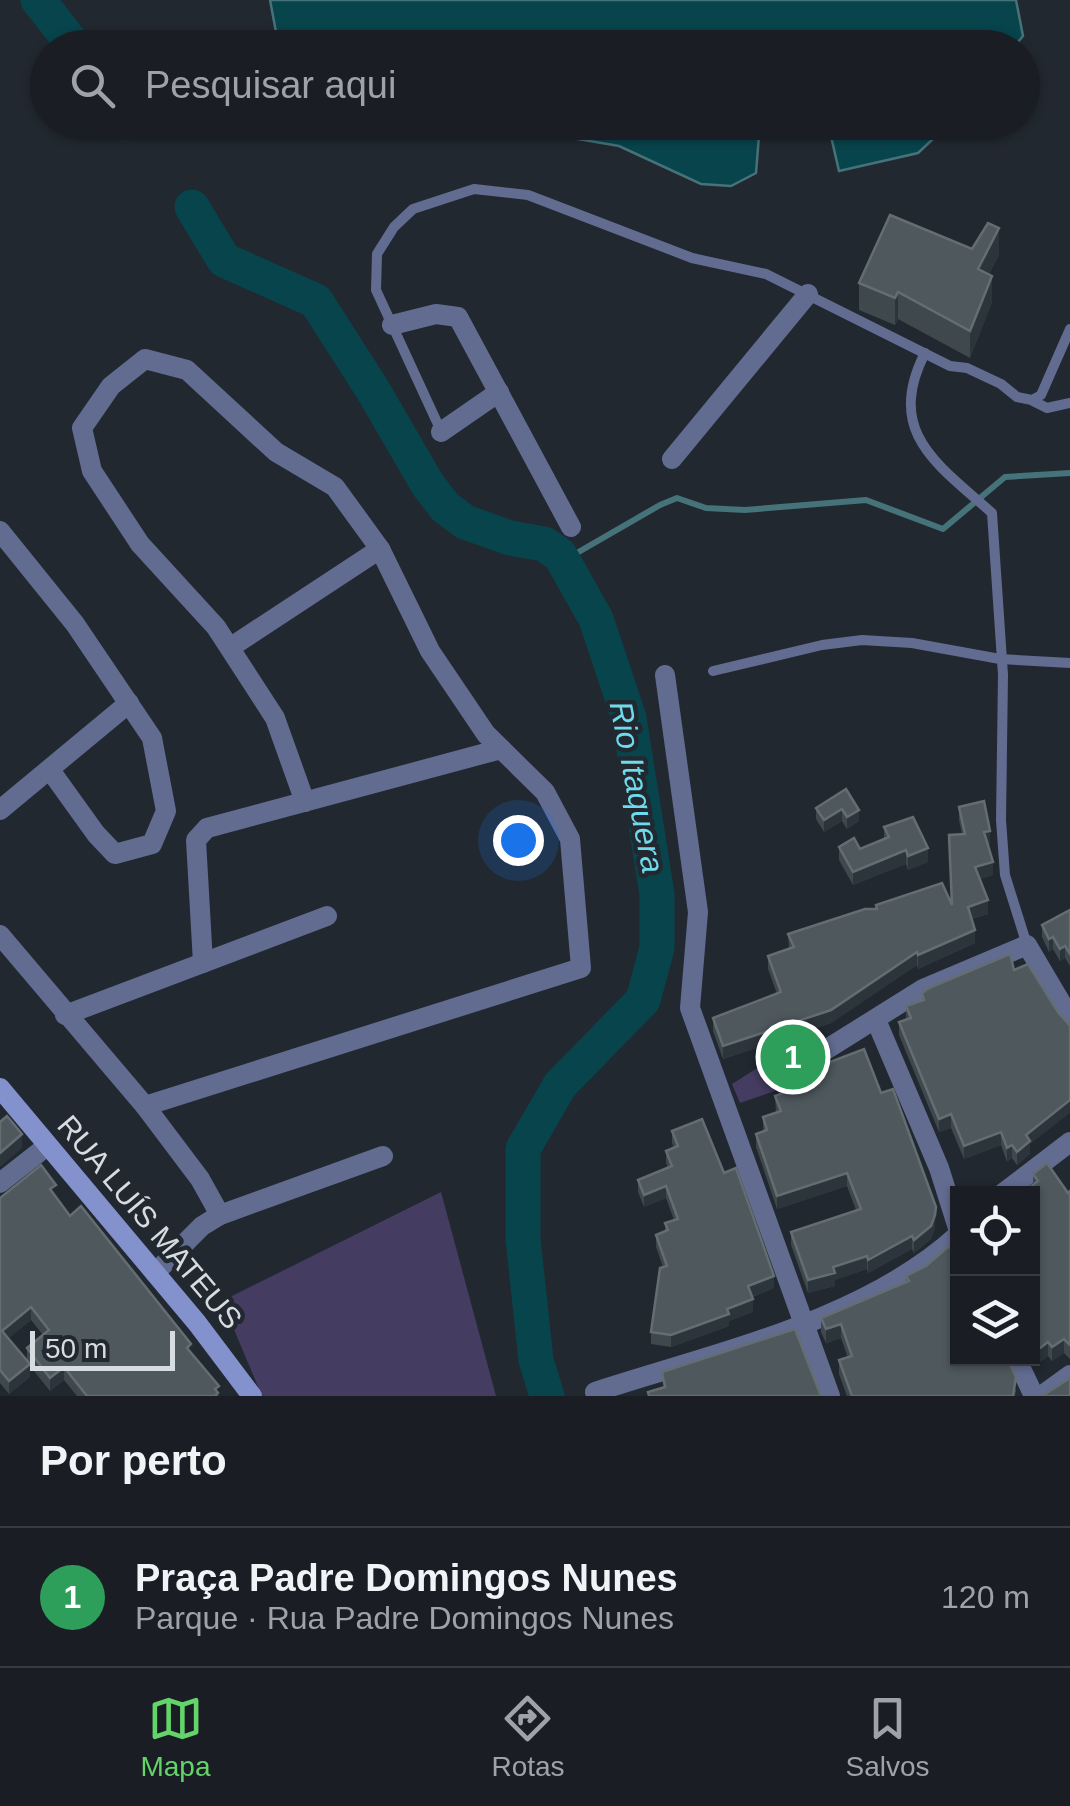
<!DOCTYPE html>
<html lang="pt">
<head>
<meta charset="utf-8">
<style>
  body { margin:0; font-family:Helvetica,sans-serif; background:#272b31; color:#f1f3f6 }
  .controls { position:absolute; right:30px; bottom:30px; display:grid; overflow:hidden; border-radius:0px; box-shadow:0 2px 8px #0004 }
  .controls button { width:90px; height:90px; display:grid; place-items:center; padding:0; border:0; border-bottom:2px solid #383c41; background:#1a1e24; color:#f1f3f6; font:50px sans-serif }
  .scale { position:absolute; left:30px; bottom:25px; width:145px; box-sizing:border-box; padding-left:10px; border:5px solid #d7dce1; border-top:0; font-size:28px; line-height:35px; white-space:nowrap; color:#d7dce1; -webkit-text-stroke:8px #222830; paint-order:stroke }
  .you { position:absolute; left:518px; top:840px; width:35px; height:35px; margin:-25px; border:8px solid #fff; border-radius:50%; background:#1a73e8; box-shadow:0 0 0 15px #1a73e833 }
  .badge { display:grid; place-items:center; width:65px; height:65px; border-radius:50%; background:#63d469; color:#fff; font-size:32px; font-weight:700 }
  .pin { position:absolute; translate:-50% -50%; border:5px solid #fff; box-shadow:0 2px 10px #0006 }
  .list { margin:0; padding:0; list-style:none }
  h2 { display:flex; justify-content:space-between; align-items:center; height:130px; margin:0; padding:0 40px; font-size:42px }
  h2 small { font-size:32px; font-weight:400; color:#9fa2a6 }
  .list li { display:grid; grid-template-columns:65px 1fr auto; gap:30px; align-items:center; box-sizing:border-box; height:140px; padding:0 40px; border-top:2px solid #383c41 }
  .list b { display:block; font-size:38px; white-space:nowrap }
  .list p { margin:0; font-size:32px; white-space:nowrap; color:#9fa2a6 }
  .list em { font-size:32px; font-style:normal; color:#9fa2a6 }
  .icon { flex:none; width:55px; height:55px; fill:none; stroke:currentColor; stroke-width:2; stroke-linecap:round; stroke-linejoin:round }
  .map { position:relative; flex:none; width:1070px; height:1396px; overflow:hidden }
  .search { position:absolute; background:#1a1e24; box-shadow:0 2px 8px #0004; left:30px; right:30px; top:30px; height:110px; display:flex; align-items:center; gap:25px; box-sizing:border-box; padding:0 35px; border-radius:55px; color:#9fa2a6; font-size:38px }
  .sheet { height:270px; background:#1a1e24 }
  nav { display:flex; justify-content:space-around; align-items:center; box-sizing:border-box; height:140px; border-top:2px solid #383c41; background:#1a1e24; font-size:28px; color:#9fa2a6 }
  nav a { display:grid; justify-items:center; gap:5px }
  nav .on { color:#63d469 }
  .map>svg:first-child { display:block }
  .green { fill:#453c61 }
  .water { fill:#08444c; stroke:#467279; stroke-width:2.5 }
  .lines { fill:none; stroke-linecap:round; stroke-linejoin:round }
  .stream { stroke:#467279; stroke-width:6 }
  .river { stroke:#08444c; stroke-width:35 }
  .lane { stroke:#626c91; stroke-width:10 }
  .street { stroke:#626c91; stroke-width:20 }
  .secondary { stroke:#8391cd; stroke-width:20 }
  .wall { fill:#3e484d; fill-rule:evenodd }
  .shaded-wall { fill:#2c353b }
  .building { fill:#4e585d; stroke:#646d72; stroke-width:2.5 }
  .labels { text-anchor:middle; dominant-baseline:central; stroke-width:9; stroke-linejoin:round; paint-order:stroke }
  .street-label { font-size:30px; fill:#d7dce1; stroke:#222830 }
  .water-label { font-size:32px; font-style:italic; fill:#6edaeb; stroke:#222830 }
</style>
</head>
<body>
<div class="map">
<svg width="1070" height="1396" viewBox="0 0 1070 1396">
  <rect width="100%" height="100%" fill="#222830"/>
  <g class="green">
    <path d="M805,1038L818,1076L740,1103L732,1084Z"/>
    <path d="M441,1192L496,1396H262L222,1301Z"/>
  </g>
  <g class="water">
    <path d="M270,0H1016L1023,36L1013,48H279Z"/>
    <path d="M364,123H428L378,135Z"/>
    <path d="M485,123H760L756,173L731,186L701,184L619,146Z"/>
    <path d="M828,123V122L950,123L918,153L839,171Z"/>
  </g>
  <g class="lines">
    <path class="stream" d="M563,561L660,505L677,498L706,508L745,510L866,500L943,529L1005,477L1070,473"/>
    <g class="river">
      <path d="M38,0L76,48"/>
      <path d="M127,122V123"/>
      <path d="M192,207L224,260L316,301L374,392L428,485L445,507L465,522L510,538L544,544L560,555L596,619L629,718L657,894V948L643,1000L560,1085L523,1149V1239L536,1360L547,1396"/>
    </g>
    <g class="lane">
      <path d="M925,353C884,433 939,465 992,513L1003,675L1001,820L1005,875L1027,945"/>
      <path d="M1033,401L1047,408L1070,403"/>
      <path d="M441,431L376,290L377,254L394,227L413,209L474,189L528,195L692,258L766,274L950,366L967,368L1001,384L1017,397L1032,400L1041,395L1070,329"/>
      <path d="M713,671L822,645L862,640L912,643L1000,659L1070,663"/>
    </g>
    <g class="street">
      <path d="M392,325L436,314L458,317L571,527"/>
      <path d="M441,432L499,392"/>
      <path d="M672,459L808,294"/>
      <path d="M0,531L75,624L152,738L166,811L152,844L115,854L96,834L50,770"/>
      <path d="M231,647L380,549"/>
      <path d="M665,675L698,912L690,1008L830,1396"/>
      <path d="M0,810L129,703"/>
      <path d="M0,935L145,1106L200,1179L220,1215"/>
      <path d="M203,963L196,840L207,828L501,749"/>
      <path d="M65,1015L327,916"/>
      <path d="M876,1020L939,1168L958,1228"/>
      <path d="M827,1049L923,989L1027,945L1070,1018"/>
      <path d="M145,1106L581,968L570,839L545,792L486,734L430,651L380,549L335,487L276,452L187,370L145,359L111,386L82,428L92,471L140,544L216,627L275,718L305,802"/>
      <path d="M0,1183L47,1146"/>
      <path d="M1002,1194L1070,1142"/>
      <path d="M155,1273L202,1226L220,1215L383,1156"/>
      <path d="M1016,1358L1034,1396"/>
      <path d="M595,1392C714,1353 864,1321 958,1235"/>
      <path d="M1041,1396L1070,1375"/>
    </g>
    <path class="secondary" d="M0,1088L197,1323L252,1396"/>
  </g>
  <g class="wall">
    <path d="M972,249L999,255L989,274L992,302L970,358L898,319L895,325L859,310V283Z"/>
    <path d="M846,789L859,821L847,829L842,821L824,832L816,819V808Z"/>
    <path d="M959,807L990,844L988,845L993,875L980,879L988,914L972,919L975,943L918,969L917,965L831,1023L723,1059L713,1031V1018L777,994L768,969V956L789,949L788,934L876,909V905L951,904L962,834L959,820Z"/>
    <path d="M884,827L928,862L908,870L906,864L853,885L839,860V847L860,849L884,839Z"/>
    <path d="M1070,910V966L1065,958L1060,961L1053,949L1049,952L1042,937V925Z"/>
    <path d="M922,993L1030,1144V1154L1017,1165L1012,1158L1007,1162L1001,1145L964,1159L951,1128L939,1132L899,1035V1022L906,1019V1006L922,1001Z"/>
    <path d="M809,1070L935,1228L931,1239L914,1253L912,1249L868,1273L867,1269L835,1280V1286L808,1293L791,1245V1232L856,1210L847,1186L777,1209L756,1147V1134L763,1131V1117L776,1113L775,1096L798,1088V1081L809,1077Z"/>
    <path d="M672,1131L724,1173L774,1288L752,1297L753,1312L729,1321V1326L671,1347L651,1344V1332L663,1267L656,1247V1235L665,1231V1223L674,1220L666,1198L644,1207L638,1192V1180L668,1168L666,1163V1151L674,1148L672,1143Z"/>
    <path d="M1033,1174L1068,1193L1070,1191V1359L1064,1353L1052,1361L1048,1356L1036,1365L1032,1357V1194H1025V1191L1033,1185Z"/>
    <path d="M0,1198H56L70,1216L191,1352L219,1396H77L64,1380L50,1391L30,1366V1377L9,1394L0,1383ZM31,1320L43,1335L27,1348V1360L8,1338Z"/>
    <path d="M906,1276L1016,1390L1015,1396H847L839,1374V1360L848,1358L841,1338L826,1343L821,1332V1318L906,1282Z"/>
  </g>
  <g class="shaded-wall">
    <path d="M999,228V255L978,296V269Z"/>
    <path d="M992,276V302L970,358V331Z"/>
    <path d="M898,292V319L895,325V298Z"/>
    <path d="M842,809V821L824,832V820Z"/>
    <path d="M859,810V821L847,829V817Z"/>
    <path d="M990,831V844L984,845V832Z"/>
    <path d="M928,848V862L908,870V856Z"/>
    <path d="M906,850V864L853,885V872Z"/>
    <path d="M993,862V875L975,881V867Z"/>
    <path d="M988,900V914L968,920V907Z"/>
    <path d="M975,930V943L918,969V955Z"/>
    <path d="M1053,937V949L1049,952V939Z"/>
    <path d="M1065,946V958L1060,961V949Z"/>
    <path d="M917,952V965L831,1023L723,1059V1046Z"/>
    <path d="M1070,1100V1113L1030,1144V1154L1017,1165V1152L1026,1135Z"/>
    <path d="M951,1114V1128L939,1132V1119Z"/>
    <path d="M1001,1132V1145L964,1159V1146Z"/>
    <path d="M22,1134V1148L0,1167V1153Z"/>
    <path d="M1012,1145V1158L1007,1162V1148Z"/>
    <path d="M847,1173V1186L777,1209V1196Z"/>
    <path d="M666,1186V1198L644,1207V1195Z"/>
    <path d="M936,1207L935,1228L931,1239L914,1253V1240Z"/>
    <path d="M912,1236V1249L868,1273V1260Z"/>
    <path d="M867,1256V1269L835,1280V1286L808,1293V1280L833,1267Z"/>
    <path d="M774,1276V1288L748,1298V1286Z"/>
    <path d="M753,1299V1312L729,1321V1326L671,1347V1335L727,1309Z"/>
    <path d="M31,1307V1320L2,1344V1331Z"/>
    <path d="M841,1324V1338L826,1343V1329Z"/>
    <path d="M1064,1339V1353L1052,1361V1347Z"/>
    <path d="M1048,1342V1356L1036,1365V1351Z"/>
    <path d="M30,1364V1377L9,1394V1381Z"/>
    <path d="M64,1367V1380L50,1391V1378Z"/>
  </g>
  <g class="building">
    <path d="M890,215L972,249L988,223L999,228L978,269L992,276L970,331L898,292L895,298L859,283Z"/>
    <path d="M846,789L859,810L847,817L842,809L824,820L816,808Z"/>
    <path d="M984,801L990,831L984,832L993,862L975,867L988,900L968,907L975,930L918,955L917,952L831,1010L723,1046L713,1018L781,992L768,956L794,947L788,934L865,909H877L876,905L942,883L952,905L949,835L965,834L959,807Z"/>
    <path d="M913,817L928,848L908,856L906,850L853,872L839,847L854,838L860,849L889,837L884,827Z"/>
    <path d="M1070,910V954L1065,946L1060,949L1053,937L1049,939L1042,925Z"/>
    <path d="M1010,954L1014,970L1028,964L1058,1012L1070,1026V1100L1026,1135L1030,1141L1017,1152L1012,1145L1007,1148L1001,1132L964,1146L951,1114L939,1119L899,1022L911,1018L906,1006L924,1000L922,993L929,988Z"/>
    <path d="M864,1049L881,1093L893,1089L936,1207L935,1215L931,1226L914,1240L912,1236L868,1260L867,1256L833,1267L835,1273L808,1280L791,1232L861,1209L847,1173L777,1196L756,1134L767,1130L763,1117L781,1111L775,1096L800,1087L798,1081L812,1076L809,1070Z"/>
    <path d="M7,1116L22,1134L0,1153V1122Z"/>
    <path d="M702,1119L724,1173L736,1168L774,1276L748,1286L753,1299L727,1309L729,1314L671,1335L651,1332L660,1268L667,1266L656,1235L668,1230L665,1223L678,1219L666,1186L644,1195L638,1180L672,1166L666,1151L678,1146L672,1131Z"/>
    <path d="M1047,1163L1068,1193L1070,1191V1345L1064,1339L1052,1347L1048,1342L1036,1351L1032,1343V1194H1027L1025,1191L1038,1181L1033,1174Z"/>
    <path d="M41,1165L56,1185L50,1189L70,1216L81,1206L191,1344L187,1348L219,1386L215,1389L218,1393L215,1396H87L64,1367L50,1378L27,1348L49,1330L31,1307L2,1331L30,1364L9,1381L0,1370V1198Z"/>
    <path d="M949,1246L958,1262V1358H1007L1016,1377L1013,1396H852L839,1360L852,1356L841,1324L826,1329L821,1318L909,1281L906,1276L926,1266Z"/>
    <path d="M795,1329L821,1396H649L648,1392L665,1387L662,1372Z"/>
    <path d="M1070,1378V1396H1042Z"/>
  </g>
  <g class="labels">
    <g class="street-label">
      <text transform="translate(150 1222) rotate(50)">RUA LUÍS MATEUS</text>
    </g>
    <g class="water-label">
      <text transform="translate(637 787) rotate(79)">Rio Itaquera</text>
    </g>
  </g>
</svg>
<div class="controls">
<button><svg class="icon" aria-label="locate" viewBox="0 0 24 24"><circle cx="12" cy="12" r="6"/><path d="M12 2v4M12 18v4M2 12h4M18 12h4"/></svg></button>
<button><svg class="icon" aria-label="layers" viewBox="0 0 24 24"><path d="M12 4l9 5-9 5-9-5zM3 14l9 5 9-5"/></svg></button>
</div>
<div class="scale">50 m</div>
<div class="you"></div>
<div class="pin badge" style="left:793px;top:1057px;background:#2e9e5b">1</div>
<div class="search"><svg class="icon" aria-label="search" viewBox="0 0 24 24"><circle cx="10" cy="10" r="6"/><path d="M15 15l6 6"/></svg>Pesquisar aqui</div>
</div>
<section class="sheet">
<h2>Por perto<small></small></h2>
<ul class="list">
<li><span class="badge" style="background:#2e9e5b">1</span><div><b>Praça Padre Domingos Nunes</b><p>Parque · Rua Padre Domingos Nunes</p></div><em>120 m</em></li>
</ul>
</section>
<nav>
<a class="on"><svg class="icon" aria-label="map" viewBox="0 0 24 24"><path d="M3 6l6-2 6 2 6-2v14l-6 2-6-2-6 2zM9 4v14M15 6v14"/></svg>Mapa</a>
<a><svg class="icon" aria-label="directions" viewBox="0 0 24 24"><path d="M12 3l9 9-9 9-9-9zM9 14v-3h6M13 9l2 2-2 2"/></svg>Rotas</a>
<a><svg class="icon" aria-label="saved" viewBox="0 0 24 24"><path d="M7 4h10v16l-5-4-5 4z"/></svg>Salvos</a>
</nav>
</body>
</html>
